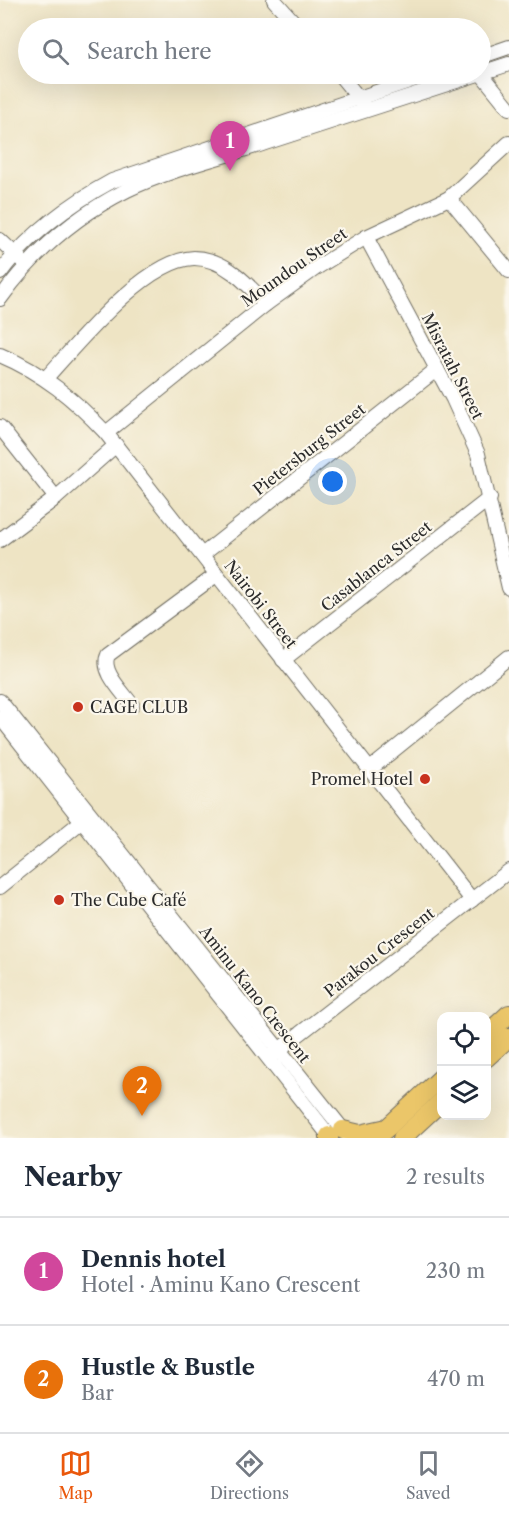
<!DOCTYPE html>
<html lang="en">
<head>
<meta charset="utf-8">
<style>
  body { margin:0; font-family:"Libre Caslon Text",serif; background:#f2f2f3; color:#1f2937 }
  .controls { position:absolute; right:18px; bottom:18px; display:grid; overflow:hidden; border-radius:12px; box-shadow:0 6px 24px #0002 }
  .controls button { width:54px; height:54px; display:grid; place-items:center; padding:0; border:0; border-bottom:2px solid #e0e1e3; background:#fff; color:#1f2937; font:30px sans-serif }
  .you { position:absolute; left:333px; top:482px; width:21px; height:21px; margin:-15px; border:4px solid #fff; border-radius:50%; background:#1a73e8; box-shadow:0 0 0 9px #1a73e833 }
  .badge { display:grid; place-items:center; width:39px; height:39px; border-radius:50%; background:#ea580c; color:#fff; font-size:20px; font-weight:700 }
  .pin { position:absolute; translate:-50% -50px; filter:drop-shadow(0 2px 3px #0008) }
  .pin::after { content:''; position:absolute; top:32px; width:21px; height:18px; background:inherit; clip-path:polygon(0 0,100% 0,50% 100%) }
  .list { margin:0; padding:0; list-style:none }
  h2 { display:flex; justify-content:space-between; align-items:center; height:78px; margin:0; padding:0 24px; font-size:26px }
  h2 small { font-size:20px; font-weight:400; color:#747a83 }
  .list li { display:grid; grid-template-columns:39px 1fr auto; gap:18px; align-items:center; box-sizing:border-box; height:108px; padding:0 24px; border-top:2px solid #e0e1e3 }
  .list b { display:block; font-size:22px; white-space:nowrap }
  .list p { margin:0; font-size:20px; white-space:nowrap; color:#747a83 }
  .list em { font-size:20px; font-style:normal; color:#747a83 }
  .icon { flex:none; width:33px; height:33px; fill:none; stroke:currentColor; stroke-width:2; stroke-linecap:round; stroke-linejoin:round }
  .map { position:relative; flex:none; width:509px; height:1138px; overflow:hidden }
  .search { position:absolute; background:#fff; box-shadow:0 6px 24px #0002; left:18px; right:18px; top:18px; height:66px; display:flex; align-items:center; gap:15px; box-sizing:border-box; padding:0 21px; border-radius:33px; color:#747a83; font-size:22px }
  .sheet { height:294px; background:#fff }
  nav { display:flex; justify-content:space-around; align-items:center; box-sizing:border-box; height:84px; border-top:2px solid #e0e1e3; background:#fff; font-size:16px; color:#747a83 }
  nav a { display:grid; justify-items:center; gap:3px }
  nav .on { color:#ea580c }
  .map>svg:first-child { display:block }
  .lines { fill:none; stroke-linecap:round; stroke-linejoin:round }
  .minor-casing { stroke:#6f6c61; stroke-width:16 }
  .major-casing { stroke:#6f6c61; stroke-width:20 }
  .minor { stroke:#fff; stroke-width:14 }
  .major { stroke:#ebc669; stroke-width:18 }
  .poi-dot { fill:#c8321e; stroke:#fbf7ec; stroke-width:2 }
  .labels { text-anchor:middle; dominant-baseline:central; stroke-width:4.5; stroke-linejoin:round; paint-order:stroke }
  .street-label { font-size:16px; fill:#2b2b2b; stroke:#fbf7ec }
  .poi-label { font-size:16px; fill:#2b2b2b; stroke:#fbf7ec; text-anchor:start }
</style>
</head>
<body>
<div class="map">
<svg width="509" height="1138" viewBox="0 0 509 1138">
  <rect width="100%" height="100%" fill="#fbf7ec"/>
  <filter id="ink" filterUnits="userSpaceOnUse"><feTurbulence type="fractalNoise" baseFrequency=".0167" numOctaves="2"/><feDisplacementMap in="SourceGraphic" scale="12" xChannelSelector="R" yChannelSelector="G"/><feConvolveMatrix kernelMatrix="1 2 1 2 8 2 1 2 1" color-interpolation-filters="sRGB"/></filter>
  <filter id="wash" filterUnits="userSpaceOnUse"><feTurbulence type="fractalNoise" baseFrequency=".008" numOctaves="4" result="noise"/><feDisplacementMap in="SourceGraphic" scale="24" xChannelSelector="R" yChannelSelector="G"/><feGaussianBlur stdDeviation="1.35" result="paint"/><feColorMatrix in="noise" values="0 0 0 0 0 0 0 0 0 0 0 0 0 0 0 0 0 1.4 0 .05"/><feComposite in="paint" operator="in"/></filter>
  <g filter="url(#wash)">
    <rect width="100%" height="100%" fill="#eee4c4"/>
  </g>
  <g filter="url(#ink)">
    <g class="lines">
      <defs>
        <g id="minor">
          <path d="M274,0L299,28"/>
          <path d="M480,57L509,47"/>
          <path d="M480,72L509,108"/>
          <path d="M339,74L362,102"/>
          <path d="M449,198L509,271"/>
          <path d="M366,237L453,399L478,454L509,588"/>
          <path d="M0,240L20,259"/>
          <path d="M0,273C28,235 71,203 112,181L430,74"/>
          <path d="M0,299C33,253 77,215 127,190C170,169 220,158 265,143C346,116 428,91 509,64"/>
          <path d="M0,355C43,373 74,399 106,433L472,900"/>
          <path d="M46,378C77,344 146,259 194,258C224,258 248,284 266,304"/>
          <path d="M0,427L56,498"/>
          <path d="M106,433L266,304L316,268L366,237L449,198L509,143"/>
          <path d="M0,540L56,498L116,445"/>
          <path d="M202,555L437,369"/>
          <path d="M283,660L490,498"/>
          <path d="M0,701L348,1136"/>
          <path d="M132,705C123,692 100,671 108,655L216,575"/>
          <path d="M0,717L331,1138"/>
          <path d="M369,770L509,657"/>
          <path d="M0,887L87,817"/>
          <path d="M271,1056L509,871"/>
        </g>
        <g id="major">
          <path d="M486,1035L509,1014"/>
          <path d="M486,1058L509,1037"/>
          <path d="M343,1130L360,1134L387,1128"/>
          <path d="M329,1136V1138"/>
          <path d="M376,1138L442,1077"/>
          <path d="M402,1138L442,1101"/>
        </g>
      </defs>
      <use href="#minor" class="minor-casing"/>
      <use href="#major" class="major-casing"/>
      <use href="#minor" class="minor"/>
      <use href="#major" class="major"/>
    </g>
  </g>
  <g class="poi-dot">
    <circle cx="78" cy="707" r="6"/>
    <circle cx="425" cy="779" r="6"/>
    <circle cx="59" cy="900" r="6"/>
  </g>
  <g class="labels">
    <g class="street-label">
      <text transform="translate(294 267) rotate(-35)">Moundou Street</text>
      <text transform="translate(453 366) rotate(63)">Misratah Street</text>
      <text transform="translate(309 449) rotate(-38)">Pietersburg Street</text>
      <text transform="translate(376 566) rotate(-38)">Casablanca Street</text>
      <text transform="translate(261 604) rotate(52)">Nairobi Street</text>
      <text transform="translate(379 952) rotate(-38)">Parakou Crescent</text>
      <text transform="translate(255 994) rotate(52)">Aminu Kano Crescent</text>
    </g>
    <g class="poi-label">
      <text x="90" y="707">CAGE CLUB</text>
      <text x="413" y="779" text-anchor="end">Promel Hotel</text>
      <text x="71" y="900">The Cube Café</text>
    </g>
  </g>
</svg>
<div class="controls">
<button><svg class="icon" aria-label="locate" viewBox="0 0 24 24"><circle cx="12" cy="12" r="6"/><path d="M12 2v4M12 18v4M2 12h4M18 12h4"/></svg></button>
<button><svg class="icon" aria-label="layers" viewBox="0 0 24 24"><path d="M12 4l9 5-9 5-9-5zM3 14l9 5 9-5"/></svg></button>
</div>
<div class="you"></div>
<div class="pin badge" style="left:230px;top:171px;background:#d1479c">1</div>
<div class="pin badge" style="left:142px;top:1116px;background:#e8710a">2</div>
<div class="search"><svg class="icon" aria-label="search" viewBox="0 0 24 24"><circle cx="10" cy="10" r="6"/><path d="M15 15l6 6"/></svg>Search here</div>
</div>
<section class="sheet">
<h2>Nearby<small>2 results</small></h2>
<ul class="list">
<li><span class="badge" style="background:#d1479c">1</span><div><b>Dennis hotel</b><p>Hotel · Aminu Kano Crescent</p></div><em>230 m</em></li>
<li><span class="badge" style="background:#e8710a">2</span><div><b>Hustle &amp; Bustle</b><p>Bar</p></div><em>470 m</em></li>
</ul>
</section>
<nav>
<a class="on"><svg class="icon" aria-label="map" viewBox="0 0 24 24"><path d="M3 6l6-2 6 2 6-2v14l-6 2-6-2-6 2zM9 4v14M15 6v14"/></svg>Map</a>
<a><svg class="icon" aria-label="directions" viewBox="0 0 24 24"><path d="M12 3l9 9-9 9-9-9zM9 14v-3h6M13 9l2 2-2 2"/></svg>Directions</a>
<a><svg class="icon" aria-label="saved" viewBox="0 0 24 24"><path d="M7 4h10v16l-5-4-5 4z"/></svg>Saved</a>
</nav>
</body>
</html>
